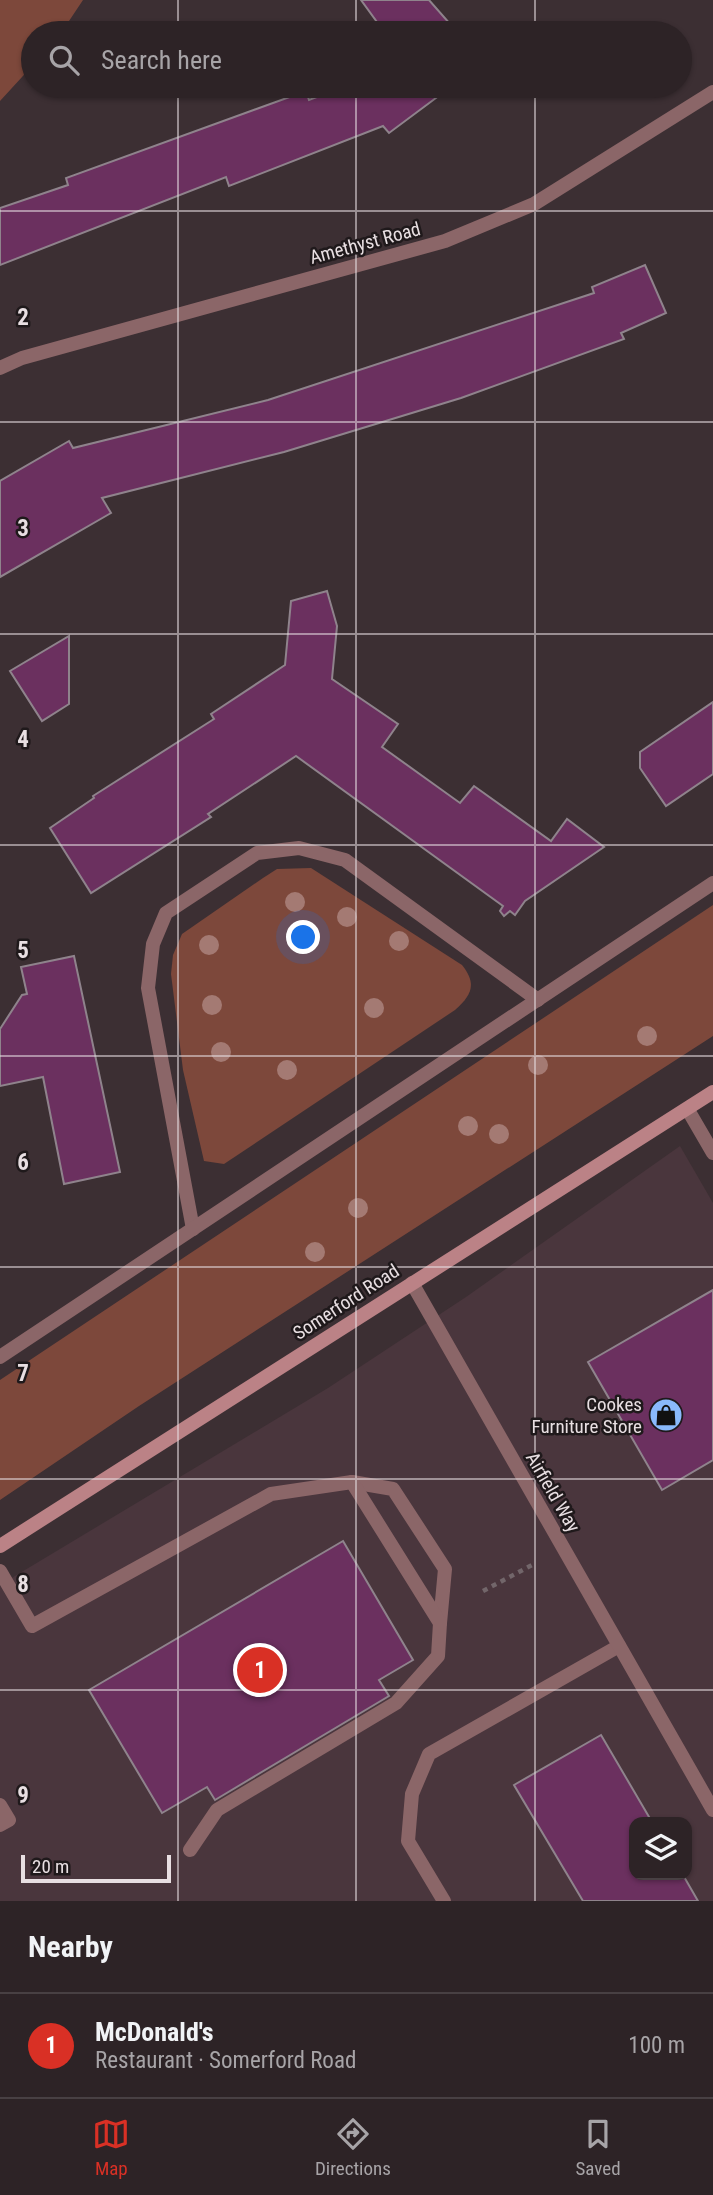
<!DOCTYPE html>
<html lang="en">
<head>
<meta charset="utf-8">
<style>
  body { margin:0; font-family:"Roboto Condensed",sans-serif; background:#352b2e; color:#f1f3f6 }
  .controls { position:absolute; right:21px; bottom:21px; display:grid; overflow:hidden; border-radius:14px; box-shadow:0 2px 5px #0004 }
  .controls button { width:63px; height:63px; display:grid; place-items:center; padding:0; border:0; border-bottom:2px solid #484043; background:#2d2326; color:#f1f3f6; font:35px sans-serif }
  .scale { position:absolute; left:21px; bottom:18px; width:150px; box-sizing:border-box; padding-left:7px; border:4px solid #e8dfe2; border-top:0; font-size:19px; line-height:24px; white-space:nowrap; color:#e8dfe2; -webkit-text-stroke:5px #1f191b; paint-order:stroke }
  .you { position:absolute; left:304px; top:938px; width:24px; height:24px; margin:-18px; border:5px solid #fff; border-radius:50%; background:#1a73e8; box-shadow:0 0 0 10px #1a73e833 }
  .badge { display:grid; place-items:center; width:46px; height:46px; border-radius:50%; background:#d93025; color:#fff; font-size:23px; font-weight:700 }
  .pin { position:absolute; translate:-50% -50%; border:4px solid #fff; box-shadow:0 2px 7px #0006 }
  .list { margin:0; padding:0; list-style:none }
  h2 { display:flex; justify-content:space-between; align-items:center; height:91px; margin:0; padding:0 28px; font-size:30px }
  h2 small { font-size:23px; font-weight:400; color:#a7a4a7 }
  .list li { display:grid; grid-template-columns:46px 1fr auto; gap:21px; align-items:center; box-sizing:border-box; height:105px; padding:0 28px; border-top:2px solid #484043 }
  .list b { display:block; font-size:26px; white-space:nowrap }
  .list p { margin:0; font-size:23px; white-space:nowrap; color:#a7a4a7 }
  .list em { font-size:23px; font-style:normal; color:#a7a4a7 }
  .icon { flex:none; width:38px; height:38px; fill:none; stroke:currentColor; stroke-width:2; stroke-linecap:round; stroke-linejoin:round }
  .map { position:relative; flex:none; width:713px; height:1901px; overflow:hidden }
  .search { position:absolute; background:#2d2326; box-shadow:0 2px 5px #0004; left:21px; right:21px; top:21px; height:77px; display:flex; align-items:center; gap:18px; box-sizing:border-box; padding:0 24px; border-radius:38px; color:#a7a4a7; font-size:26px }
  .sheet { height:196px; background:#2d2326 }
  nav { display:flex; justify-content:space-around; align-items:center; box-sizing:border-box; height:98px; border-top:2px solid #484043; background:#2d2326; font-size:19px; color:#a7a4a7 }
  nav a { display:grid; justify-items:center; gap:4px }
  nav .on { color:#d93025 }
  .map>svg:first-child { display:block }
  .built { fill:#4a363d; fill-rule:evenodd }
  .green { fill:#7d483b }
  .building { fill:#6b305f; stroke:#8f838c; stroke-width:2 }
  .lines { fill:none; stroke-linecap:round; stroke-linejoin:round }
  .path { stroke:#72666a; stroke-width:4.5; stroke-dasharray:5 5; stroke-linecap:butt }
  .service { stroke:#8b6668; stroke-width:14 }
  .minor { stroke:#8b6668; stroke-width:14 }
  .secondary { stroke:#bb8286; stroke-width:14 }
  .tree { fill:#a47a73 }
  .grid { fill:none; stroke:#e8dfe2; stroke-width:2; stroke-opacity:0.55 }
  .labels { text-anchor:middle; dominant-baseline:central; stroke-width:5; stroke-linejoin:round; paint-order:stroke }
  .street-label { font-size:19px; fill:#e8dfe2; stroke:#1f191b }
  .poi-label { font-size:19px; fill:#e8dfe2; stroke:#1f191b; text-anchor:end }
  .grid-label { font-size:23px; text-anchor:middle; font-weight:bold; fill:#e8dfe2; stroke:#1f191b; stroke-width:5; stroke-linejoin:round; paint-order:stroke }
</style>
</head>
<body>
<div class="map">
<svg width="713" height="1901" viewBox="0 0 713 1901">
  <rect width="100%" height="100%" fill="#3c2f33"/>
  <path class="built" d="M680,1146L713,1203V1901H0V1585L328,1388L466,1297ZM634,1822H687V1875H634Z"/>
  <g class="green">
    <path d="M0,0H83L61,33H33V65L0,101Z"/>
    <path d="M311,868L462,965C477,984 472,995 455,1010L224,1164L204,1161L183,1070L171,974L173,955L182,934L263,878L277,869Z"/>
    <path d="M713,905V1036L139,1406L0,1500V1380Z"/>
  </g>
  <g class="building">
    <path d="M361,0H429L458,33H385Z"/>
    <path d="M346,86H452L389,133L383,126L229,186L226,177L0,265V208L68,185L66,178L306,91L309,100Z"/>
    <path d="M645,265L666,313L621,333L624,339L461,398L284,452L102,498L111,513L0,577V481L69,441L73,448L268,400L594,293L592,287Z"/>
    <path d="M327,591L337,626L332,679L398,724L382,747L460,803L474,786L551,841L567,819L604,847L525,901L515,915L510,911L504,916L500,911L503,906L296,756L208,814L211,817L91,893L50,828L94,798L93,796L214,719L211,714L285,665L291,601Z"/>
    <path d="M69,636V704L42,721L10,671Z"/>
    <path d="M713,702V774L666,806L640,768V752Z"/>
    <path d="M74,956L120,1172L64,1184L43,1077L0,1086V1029L22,995L27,994L21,967Z"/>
    <path d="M713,1290V1460L662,1490L588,1362Z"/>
    <path d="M343,1541L413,1660L379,1680L389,1696L215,1800L207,1787L162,1813L89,1690Z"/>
    <path d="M601,1735L652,1822H634V1875H683L698,1901H583L514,1785Z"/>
  </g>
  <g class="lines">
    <path class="path" d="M483,1591L534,1564"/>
    <g class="service">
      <path d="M352,1482L393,1489L445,1569L440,1623"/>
      <path d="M0,1571L32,1626L271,1494L352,1482L440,1623L438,1656L396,1703L217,1810L190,1850"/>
      <path d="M0,1805L9,1820L0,1825"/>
      <path d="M444,1901L408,1841L412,1794L429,1754L619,1646"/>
    </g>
    <g class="minor">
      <path d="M0,368L22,358L445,241L534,204L713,92"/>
      <path d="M688,1110L713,1153"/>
      <path d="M193,1229L148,988L153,944L166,913L257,853L299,848L345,860L538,1000"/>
      <path d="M412,1283L713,1810"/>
      <path d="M0,1357L713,883"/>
    </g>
    <path class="secondary" d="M0,1546L713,1092"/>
  </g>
  <g class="tree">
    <circle cx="295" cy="902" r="10"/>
    <circle cx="347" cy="917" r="10"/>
    <circle cx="399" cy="941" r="10"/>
    <circle cx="209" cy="945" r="10"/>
    <circle cx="212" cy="1005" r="10"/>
    <circle cx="374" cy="1008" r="10"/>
    <circle cx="647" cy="1036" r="10"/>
    <circle cx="221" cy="1052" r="10"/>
    <circle cx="538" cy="1065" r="10"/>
    <circle cx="287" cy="1070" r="10"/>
    <circle cx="468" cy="1126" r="10"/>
    <circle cx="499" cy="1134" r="10"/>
    <circle cx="358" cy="1208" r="10"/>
    <circle cx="315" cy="1252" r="10"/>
  </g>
  <path class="grid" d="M178,0V33M356,0V33M535,0V33M178,86V1901M356,86V1901M535,86V1901M0,211H713M0,422H713M0,634H713M0,845H713M0,1056H713M0,1267H713M0,1479H713M0,1690H713"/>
  <defs>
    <symbol id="shop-disc" viewBox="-11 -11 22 22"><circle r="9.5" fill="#8abafc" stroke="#1f191b"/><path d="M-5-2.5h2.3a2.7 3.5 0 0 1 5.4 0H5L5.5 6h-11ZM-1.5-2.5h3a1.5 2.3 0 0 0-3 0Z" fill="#111"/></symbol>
  </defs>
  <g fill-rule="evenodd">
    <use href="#shop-disc" x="647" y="1396" width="38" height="38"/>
  </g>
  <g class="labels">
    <g class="street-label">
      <text transform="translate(365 243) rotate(-15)">Amethyst Road</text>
      <text transform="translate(346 1302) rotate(-33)">Somerford Road</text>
      <text transform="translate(553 1492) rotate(60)">Airfield Way</text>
    </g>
    <g class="poi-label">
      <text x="642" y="1404">Cookes<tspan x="642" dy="22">Furniture Store</tspan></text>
    </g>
  </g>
  <g class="grid-label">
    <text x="23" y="325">2</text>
    <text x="23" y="536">3</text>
    <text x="23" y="747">4</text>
    <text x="23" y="958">5</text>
    <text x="23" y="1170">6</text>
    <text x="23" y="1381">7</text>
    <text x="23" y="1592">8</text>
    <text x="23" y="1803">9</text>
  </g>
</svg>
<div class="controls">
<button><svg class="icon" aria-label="layers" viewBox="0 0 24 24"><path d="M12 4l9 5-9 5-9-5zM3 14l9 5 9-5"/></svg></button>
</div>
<div class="scale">20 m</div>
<div class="you"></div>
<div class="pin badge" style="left:260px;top:1670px">1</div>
<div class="search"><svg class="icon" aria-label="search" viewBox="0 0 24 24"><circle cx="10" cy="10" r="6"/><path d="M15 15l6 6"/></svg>Search here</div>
</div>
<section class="sheet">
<h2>Nearby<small></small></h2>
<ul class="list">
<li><span class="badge">1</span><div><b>McDonald's</b><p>Restaurant · Somerford Road</p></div><em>100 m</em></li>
</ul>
</section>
<nav>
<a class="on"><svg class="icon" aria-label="map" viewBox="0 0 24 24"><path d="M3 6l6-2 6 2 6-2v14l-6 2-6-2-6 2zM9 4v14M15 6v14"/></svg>Map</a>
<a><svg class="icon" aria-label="directions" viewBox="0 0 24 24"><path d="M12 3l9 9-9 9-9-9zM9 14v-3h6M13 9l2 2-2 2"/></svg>Directions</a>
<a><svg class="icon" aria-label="saved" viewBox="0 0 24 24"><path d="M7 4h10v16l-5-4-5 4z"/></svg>Saved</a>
</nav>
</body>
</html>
